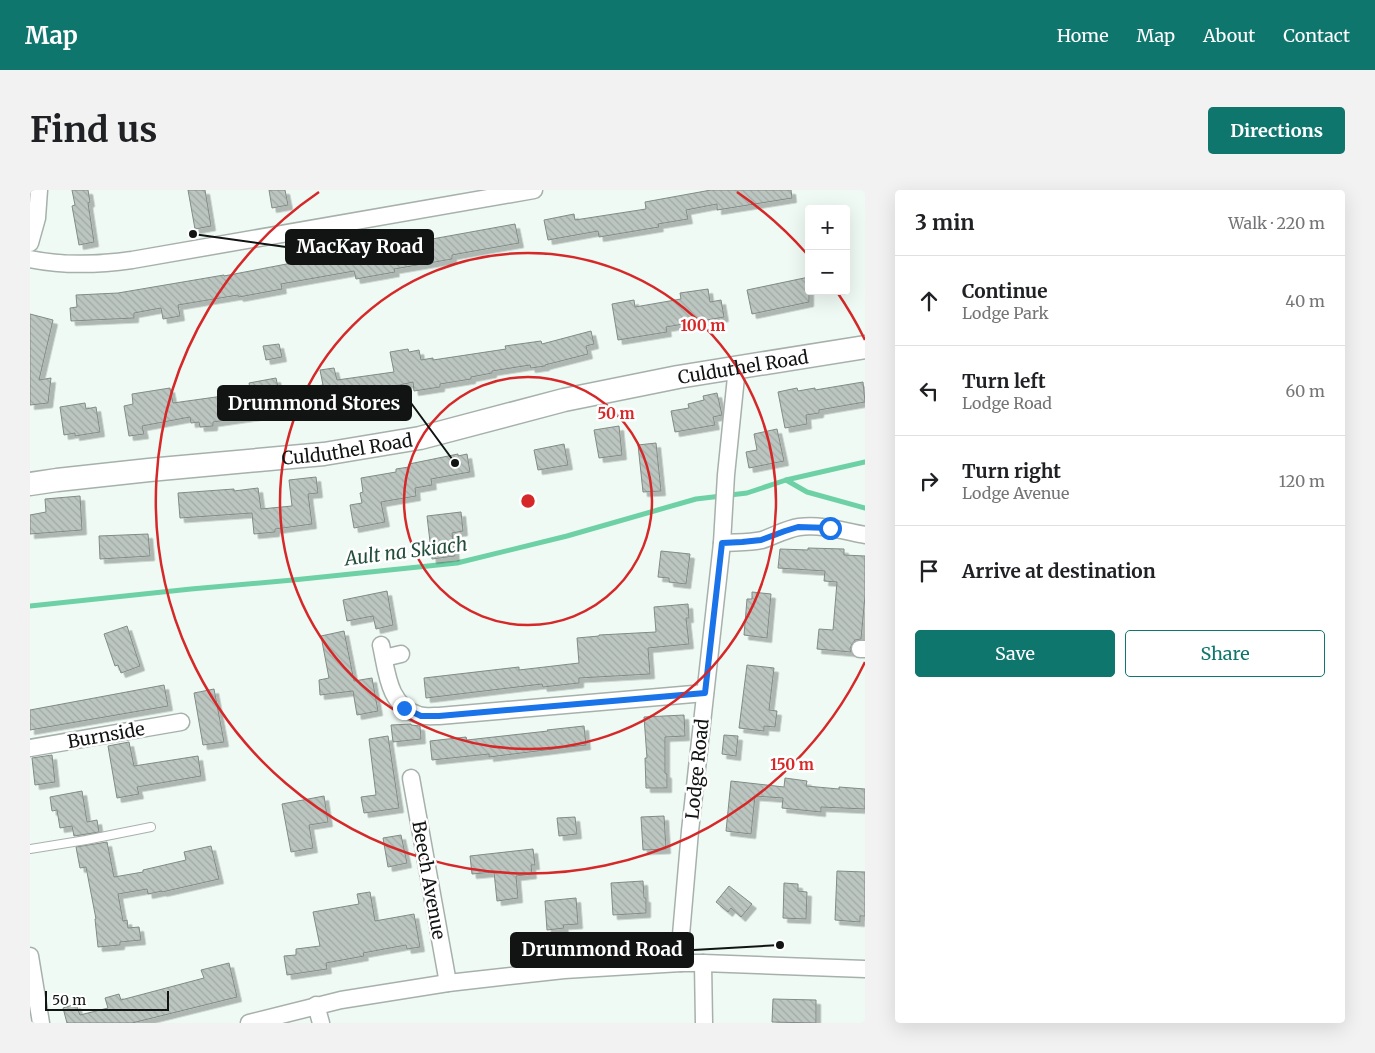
<!DOCTYPE html>
<html lang="en">
<head>
<meta charset="utf-8">
<style>
  body { margin:0; font-family:Merriweather,serif; background:#f2f2f2; color:#202124 }
  .controls { position:absolute; right:15px; top:15px; display:grid; overflow:hidden; border-radius:5px; box-shadow:0 5px 20px #0002 }
  .controls button { width:45px; height:45px; display:grid; place-items:center; padding:0; border:0; border-bottom:1px solid #e0e0e0; background:#fff; color:#202124; font:25px sans-serif }
  .scale { position:absolute; left:15px; bottom:12px; width:124px; box-sizing:border-box; padding-left:5px; border:2px solid #111412; border-top:0; font-size:14px; line-height:18px; white-space:nowrap; color:#111412; -webkit-text-stroke:4px #fff; paint-order:stroke }
  .stop { position:absolute; width:15px; height:15px; margin:-11px; border:4px solid #1a73e8; border-radius:50%; background:#fff }
  .stop.end { background:#1a73e8; border-color:#fff; box-shadow:0 1px 5px #0008 }
  .list { margin:0; padding:0; list-style:none }
  h2 { display:flex; justify-content:space-between; align-items:center; height:65px; margin:0; padding:0 20px; font-size:21px }
  h2 small { font-size:16px; font-weight:400; color:#757577 }
  .list li { display:grid; grid-template-columns:32px 1fr auto; gap:15px; align-items:center; box-sizing:border-box; height:90px; padding:0 20px; border-top:1px solid #e0e0e0 }
  .list b { display:block; font-size:19px; white-space:nowrap }
  .list p { margin:0; font-size:16px; white-space:nowrap; color:#757577 }
  .list em { font-size:16px; font-style:normal; color:#757577 }
  .actions { display:flex; gap:10px; padding:15px 20px }
  .actions a { flex:1; padding:11px 0; border:1px solid #0f766e; border-radius:5px; text-align:center; font-size:18px; color:#0f766e }
  .actions .main { background:#0f766e; color:#fff }
  .icon { flex:none; width:28px; height:28px; fill:none; stroke:currentColor; stroke-width:2; stroke-linecap:round; stroke-linejoin:round }
  .map { position:relative; flex:none; width:835px; height:833px; overflow:hidden; border-radius:5px }
  header { display:flex; align-items:center; gap:30px; box-sizing:border-box; height:70px; padding:0 25px; background:#0f766e; color:#fff }
  header strong { font-size:24px }
  nav { display:flex; gap:28px; margin-inline-start:auto; font-size:18px }
  .intro { display:flex; align-items:center; justify-content:space-between; box-sizing:border-box; height:120px; padding:0 30px }
  h1 { margin:0; font-size:35px }
  .button { padding:12px 22px; border-radius:5px; background:#0f766e; color:#fff; font-size:18px; font-weight:700 }
  main { display:flex; gap:30px; padding:0 30px }
  aside { flex:1; background:#fff; border-radius:5px; box-shadow:0 5px 20px #0002 }
  .map>svg:first-child { display:block }
  .lines { fill:none; stroke-linecap:round; stroke-linejoin:round }
  .stream { stroke:#6ed1a5; stroke-width:5 }
  .building { fill:url(#building-back-hatch); stroke:#828b86; filter:url(#shadow) }
  .service-casing { stroke:#a7b1ac; stroke-width:10 }
  .minor-casing { stroke:#a7b1ac; stroke-width:19 }
  .secondary-casing { stroke:#a7b1ac; stroke-width:25 }
  .service { stroke:#fff; stroke-width:8 }
  .minor { stroke:#fff; stroke-width:16 }
  .secondary { stroke:#fff; stroke-width:22 }
  .route { stroke:#1a73e8; stroke-width:6 }
  .ring { fill:none; stroke:#d62828; stroke-width:2.5 }
  .labels { text-anchor:middle; dominant-baseline:central; stroke-width:5; stroke-linejoin:round; paint-order:stroke }
  .street-label { font-size:18px; fill:#111412; stroke:#fff }
  .water-label { font-size:19px; font-style:italic; fill:#244e3c; stroke:#fff }
  .centre { fill:#d62828; stroke:#fff; stroke-width:2.5 }
  .ring-label { font-size:15px; text-anchor:middle; font-weight:bold; fill:#d62828; stroke:#fff; stroke-width:5; stroke-linejoin:round; paint-order:stroke }
  .leader { fill:none; stroke:#111412; stroke-width:2 }
  .callout-dot { fill:#111412; stroke:#fff; stroke-width:2 }
  .callout { fill:#111412; stroke:#111412; stroke-width:2 }
  .callout-label { font-size:19px; text-anchor:middle; font-weight:bold; fill:#fff }
</style>
</head>
<body>
<header>
<strong>Map</strong>
<nav><a>Home</a><a>Map</a><a>About</a><a>Contact</a></nav>
</header>
<div class="intro"><h1>Find us</h1><a class="button">Directions</a></div>
<main>
<div class="map">
<svg width="835" height="833" viewBox="0 0 835 833">
  <defs>
    <pattern id="building-back-hatch" width="6" height="6" patternUnits="userSpaceOnUse" patternTransform="scale(1.25)"><rect width="6" height="6" fill="#bcc6c1"/><path d="M-1 5l2 2M0 0l6 6M5-1l2 2" fill="none" stroke="#a1a9a5"/></pattern>
    <filter id="shadow"><feDropShadow dx="4.5" dy="4.5" stdDeviation="0" flood-color="#0004"/></filter>
  </defs>
  <rect width="100%" height="100%" fill="#effaf4"/>
  <g class="lines">
    <g class="stream">
      <path d="M756,290L777,302L835,318"/>
      <path d="M0,416L161,399L263,390L427,373L537,346L666,309L717,303L756,290L835,272"/>
    </g>
  </g>
  <g class="building">
    <path d="M42,0H58L60,12L58,13L64,52L49,55L42,16L45,15Z"/>
    <path d="M158,0H175L181,36L165,39Z"/>
    <path d="M239,0H255L258,15L242,18Z"/>
    <path d="M681,0H761L762,8L687,20V14L656,20L658,29L628,34L629,37L569,47L568,41L518,50L514,30L544,24L545,30L616,19L615,12Z"/>
    <path d="M485,34L489,53L422,65V69L364,79L365,82L326,89L324,81L251,94L252,99L209,107L208,105L148,115L150,126L133,129L131,118L104,123V128L41,131L40,118L47,117L46,105L88,103L194,85V86L314,63V68L353,61L354,63L381,59L380,53Z"/>
    <path d="M779,87V112L722,124L717,100Z"/>
    <path d="M678,99L680,112L691,110L694,127L636,137L637,142L588,150L582,114L604,110L605,117L651,109L650,103Z"/>
    <path d="M0,124L23,130L9,190L21,188L18,213L0,215Z"/>
    <path d="M561,141L564,154L556,156L558,164L515,175V176L501,178L500,175L462,181V183L441,187V189L410,194V197L384,201L383,192L356,198L357,207L344,209V215L332,217V213L273,223L272,219L183,232V236L170,237L169,232L161,233L160,227L112,236L114,244L99,246L94,216L103,214L102,204L140,198L143,213L193,206V208L221,204L219,193L246,188L249,202L293,195L290,180L304,178L307,190L364,182L360,162L378,159L379,162L389,160L391,170L403,168V170L476,159L475,156L511,151L512,154Z"/>
    <path d="M249,154L252,167L236,170L233,156Z"/>
    <path d="M833,192L835,212L789,220V223L776,225L777,234L755,238L748,202L767,198L768,201L785,198V200Z"/>
    <path d="M687,203L692,225L683,227L685,235L645,242L641,221L659,218L658,214L674,210L673,206Z"/>
    <path d="M55,213L56,219L66,217L70,242L45,246V243L34,245L30,217Z"/>
    <path d="M589,236L592,265L569,268L564,240Z"/>
    <path d="M747,239L754,271L719,278L716,262L727,260L724,244Z"/>
    <path d="M626,253L631,301L613,302L608,255Z"/>
    <path d="M534,254L538,275L508,280L504,260Z"/>
    <path d="M428,264V266L437,264L440,282L401,289L402,295L385,298L386,306L351,312L355,332L324,338L320,315L332,313L330,303L333,302L331,288L366,282V279L379,277V274Z"/>
    <path d="M286,287L288,303L278,304L282,334L245,339V342L224,344L222,323L150,328L148,303L204,299V301L228,298L231,319L262,316L259,290Z"/>
    <path d="M50,306L52,340L0,344V325L16,322L15,309Z"/>
    <path d="M431,322L433,341L422,343L425,366L402,369L397,326Z"/>
    <path d="M118,344L120,366L70,369L69,346Z"/>
    <path d="M778,358L814,359V365L835,366V406L831,449L825,450L822,454L820,459L821,462L787,459L789,439L803,440L807,392L794,391L795,381L748,378L750,359L778,360Z"/>
    <path d="M631,361L660,364L656,394L639,392V388L628,387Z"/>
    <path d="M357,401L363,435L346,439L343,426L317,431L313,410Z"/>
    <path d="M722,402L741,404L737,448L714,445L717,409H722Z"/>
    <path d="M658,414L659,428H656L659,454L618,458L620,484L549,488V493L513,497L512,494L396,508L394,488L489,477V480L549,473L547,448L569,446V445L626,442L624,417Z"/>
    <path d="M97,436L110,476L91,483L88,475L85,476L74,444Z"/>
    <path d="M314,441L324,491L342,488L348,521L327,525L323,501L290,505L289,490L299,488L291,446Z"/>
    <path d="M717,475L744,478L739,520L747,521L745,537L734,536V541L709,538Z"/>
    <path d="M134,495L138,516L0,540V520Z"/>
    <path d="M184,499L194,552L173,555L164,503Z"/>
    <path d="M654,525L655,546L635,547V583L637,584V598H616L615,568H617L614,527Z"/>
    <path d="M381,534V535L390,536L391,549L363,552L361,535Z"/>
    <path d="M554,536L556,555L459,567V564L402,570L400,551L436,547L437,550L518,541L517,540Z"/>
    <path d="M694,545L708,546L706,566L692,564Z"/>
    <path d="M358,546L369,618L334,623L331,607L346,605L339,549Z"/>
    <path d="M99,552L104,576L168,566L171,586L107,597L109,604L87,608L78,556Z"/>
    <path d="M22,565L25,592L5,595L2,568Z"/>
    <path d="M755,588L777,591L776,596L809,599V597L835,599V619L791,617V622L752,618L753,608L725,606L721,644L696,641L701,591L754,597Z"/>
    <path d="M52,601L57,632L67,630L69,642L44,646L42,636L30,638L27,620L22,621L20,607Z"/>
    <path d="M294,606L298,632L279,635L283,658L261,662L252,614Z"/>
    <path d="M634,626L636,659L613,660L611,627Z"/>
    <path d="M545,627L547,644L529,646L527,628Z"/>
    <path d="M371,645L377,673L358,677L353,648Z"/>
    <path d="M77,652L84,687L113,682V680L156,670L154,662L181,656L189,689L132,702V701L118,704L117,699L88,704L93,731L97,730L98,738L109,737L111,750L90,752V755L68,757L65,729H66L56,677L50,678L46,657Z"/>
    <path d="M503,659L505,675H501L502,684L486,686L488,708L467,711L464,682L442,684L440,666Z"/>
    <path d="M807,681L835,682V726H830V732L805,730Z"/>
    <path d="M613,691L614,708H616V723L583,725L581,693Z"/>
    <path d="M754,693L768,694V701L777,702L776,729L753,728Z"/>
    <path d="M699,696L722,714L711,727L701,718L698,722L686,712Z"/>
    <path d="M340,702L345,731L384,724L390,757L377,759L376,755L333,763L334,766L296,773L297,779L257,785L254,766L266,765V759L290,756L283,722L329,714L327,704Z"/>
    <path d="M546,708L548,734L533,735L534,738L517,740L515,711Z"/>
    <path d="M199,773L207,807L102,833H37L33,818L46,814L50,825L78,818L75,808L89,804L91,810L174,788L171,780Z"/>
    <path d="M743,809L786,810V833L742,832Z"/>
  </g>
  <g class="lines">
    <defs>
      <path id="service" d="M0,659L56,650L121,637"/>
      <g id="minor">
        <path d="M0,53L7,28L9,0"/>
        <path d="M0,69C34,76 67,75 102,70L504,0"/>
        <path d="M692,353C705,352 719,353 732,350C744,346 756,339 769,337C791,334 814,341 835,345"/>
        <path d="M351,455C357,482 358,516 389,525C395,527 403,526 409,526L675,503"/>
        <path d="M830,459H835"/>
        <path d="M354,468L371,464"/>
        <path d="M0,558L151,532"/>
        <path d="M381,588L418,793"/>
        <path d="M0,766L11,833"/>
        <path d="M651,773V745L660,641L692,353L696,285L707,177"/>
        <path d="M673,773L674,833"/>
        <path d="M286,815L291,833"/>
        <path d="M219,833L311,810L418,793L534,780L651,773H673L835,779"/>
      </g>
      <g id="secondary">
        <path id="s1" d="M0,294L27,290L119,280L294,264L390,248L534,210L648,187L835,157"/>
      </g>
    </defs>
    <use href="#service" class="service-casing"/>
    <use href="#minor" class="minor-casing"/>
    <use href="#secondary" class="secondary-casing"/>
    <use href="#service" class="service"/>
    <use href="#minor" class="minor"/>
    <use href="#secondary" class="secondary"/>
  </g>
  <g class="lines">
    <path class="route" d="M374,518L391,526H409L675,503L692,353L712,352L731,350L755,341L768,337L800,338"/>
  </g>
  <g class="ring">
    <circle cx="498" cy="311" r="124"/>
    <circle cx="498" cy="311" r="248"/>
    <path d="M835 472A373 373 0 1 1 289 2M707 2A373 373 0 0 1 777 64M807 102A373 373 0 0 1 835 150"/>
  </g>
  <g class="labels">
    <g class="street-label">
      <text stroke="none"><textPath href="#s1" startOffset="724">Culduthel Road</textPath></text>
      <text stroke="none"><textPath href="#s1" startOffset="319">Culduthel Road</textPath></text>
      <text transform="translate(76 545) rotate(-10)">Burnside</text>
      <text transform="translate(667 579) rotate(-84)">Lodge Road</text>
      <text transform="translate(399 690) rotate(80)">Beech Avenue</text>
    </g>
    <g class="water-label">
      <text transform="translate(376 361) rotate(-7)">Ault na Skiach</text>
    </g>
  </g>
  <circle cx="498" cy="311" r="8" class="centre"/>
  <g class="ring-label">
    <text x="673" y="141">100 m</text>
    <text x="586" y="229">50 m</text>
    <text x="762" y="580">150 m</text>
  </g>
  <path class="leader" d="M163 44L256 57M425 273L381 213M750 755L663 760"/>
  <g class="callout-dot">
    <circle cx="163" cy="44" r="5"/>
    <circle cx="425" cy="273" r="5"/>
    <circle cx="750" cy="755" r="5"/>
  </g>
  <g class="callout">
    <rect x="256" y="40" width="147" height="34" rx="5"/>
    <rect x="188" y="196" width="193" height="34" rx="5"/>
    <rect x="481" y="743" width="182" height="34" rx="5"/>
  </g>
  <g class="callout-label">
    <text x="330" y="63">MacKay Road</text>
    <text x="284" y="220">Drummond Stores</text>
    <text x="572" y="766">Drummond Road</text>
  </g>
</svg>
<div class="controls">
<button>+</button>
<button>−</button>
</div>
<div class="scale">50 m</div>
<div class="stop" style="left:800px;top:338px"></div>
<div class="stop end" style="left:374px;top:518px"></div>
</div>
<aside>
<h2>3 min<small>Walk · 220 m</small></h2>
<ul class="list">
<li><svg class="icon" aria-label="ahead" viewBox="0 0 24 24"><path d="M12 20V5M6 11l6-6 6 6"/></svg><div><b>Continue</b><p>Lodge Park</p></div><em>40 m</em></li>
<li><svg class="icon" aria-label="left" viewBox="0 0 24 24"><path d="M17 20v-9H6M10 6l-5 5 5 5"/></svg><div><b>Turn left</b><p>Lodge Road</p></div><em>60 m</em></li>
<li><svg class="icon" aria-label="right" viewBox="0 0 24 24"><path d="M7 20v-9h11M14 6l5 5-5 5"/></svg><div><b>Turn right</b><p>Lodge Avenue</p></div><em>120 m</em></li>
<li><svg class="icon" aria-label="arrive" viewBox="0 0 24 24"><path d="M6 21V4h12l-3 4 3 4H6"/></svg><div><b>Arrive at destination</b></div></li>
</ul>
<div class="actions"><a class="main">Save</a><a>Share</a></div>
</aside>
</main>
</body>
</html>
